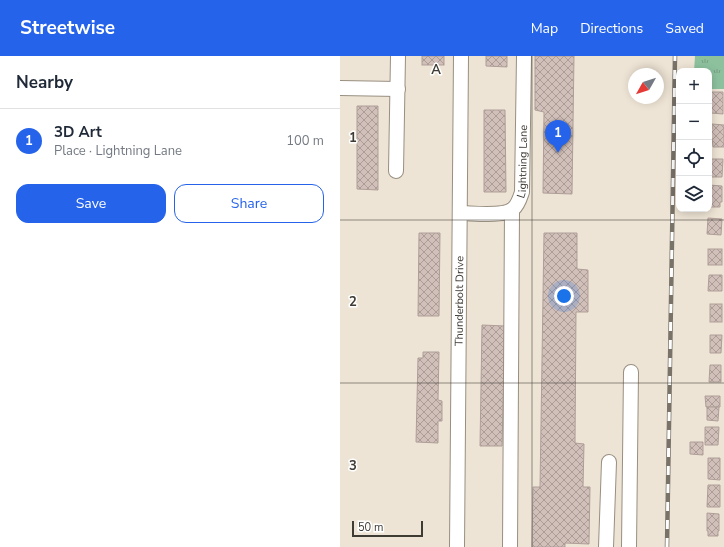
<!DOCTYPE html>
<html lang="en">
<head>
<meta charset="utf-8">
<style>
  body { margin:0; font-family:"Nunito Sans",sans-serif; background:#f6f6f7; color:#1f2937 }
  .controls { position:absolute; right:12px; top:12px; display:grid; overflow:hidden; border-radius:8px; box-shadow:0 2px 10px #0003 }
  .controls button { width:36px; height:36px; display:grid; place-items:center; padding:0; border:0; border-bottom:1px solid #e0e1e3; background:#fff; color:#1f2937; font:20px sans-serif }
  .compass { position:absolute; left:288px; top:12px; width:36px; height:36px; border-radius:50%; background:#fff; box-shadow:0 2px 10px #0003; rotate:231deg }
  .scale { position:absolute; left:12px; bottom:10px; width:71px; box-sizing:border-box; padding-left:4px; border:2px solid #3e3a34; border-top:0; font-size:11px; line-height:14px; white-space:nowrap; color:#3e3a34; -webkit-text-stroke:3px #fff; paint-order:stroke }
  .you { position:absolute; left:224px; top:240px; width:14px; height:14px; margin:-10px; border:3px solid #fff; border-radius:50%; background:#1a73e8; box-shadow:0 0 0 6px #1a73e833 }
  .badge { display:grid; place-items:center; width:26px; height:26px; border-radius:50%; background:#2563eb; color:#fff; font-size:13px; font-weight:700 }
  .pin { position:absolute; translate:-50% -33px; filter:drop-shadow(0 1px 2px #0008) }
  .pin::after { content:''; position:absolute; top:21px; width:14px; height:12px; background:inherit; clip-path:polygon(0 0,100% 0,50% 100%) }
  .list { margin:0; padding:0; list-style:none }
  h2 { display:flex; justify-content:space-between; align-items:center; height:52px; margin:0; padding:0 16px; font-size:17px }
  h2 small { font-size:13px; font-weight:400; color:#747a83 }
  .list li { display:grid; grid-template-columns:26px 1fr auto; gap:12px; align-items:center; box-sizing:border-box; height:64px; padding:0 16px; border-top:1px solid #e0e1e3 }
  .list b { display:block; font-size:15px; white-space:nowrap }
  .list p { margin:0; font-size:13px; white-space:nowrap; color:#747a83 }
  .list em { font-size:13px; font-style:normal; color:#747a83 }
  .actions { display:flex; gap:8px; padding:12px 16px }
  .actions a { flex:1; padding:9px 0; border:1px solid #2563eb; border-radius:12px; text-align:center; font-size:14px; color:#2563eb }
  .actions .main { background:#2563eb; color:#fff }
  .icon { flex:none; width:22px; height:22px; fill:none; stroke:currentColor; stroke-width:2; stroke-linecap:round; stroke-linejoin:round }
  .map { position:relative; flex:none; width:384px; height:491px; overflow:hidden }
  header { display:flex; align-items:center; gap:24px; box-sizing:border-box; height:56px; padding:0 20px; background:#2563eb; color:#fff }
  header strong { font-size:19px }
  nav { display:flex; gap:22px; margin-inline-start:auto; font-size:14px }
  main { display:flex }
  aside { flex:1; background:#fff }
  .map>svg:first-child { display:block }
  .grass { fill:url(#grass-tufts) }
  .building { fill:url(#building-cross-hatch); stroke:#af9e98 }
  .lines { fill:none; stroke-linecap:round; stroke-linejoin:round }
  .minor-casing { stroke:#988f81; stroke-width:16 }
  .minor { stroke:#fff; stroke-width:14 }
  .rail-casing { stroke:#787269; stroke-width:4.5 }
  .rail { stroke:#fff; stroke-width:3; stroke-dasharray:9; stroke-linecap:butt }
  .grid { fill:none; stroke:#3e3a34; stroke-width:1; stroke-opacity:0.55 }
  .labels { text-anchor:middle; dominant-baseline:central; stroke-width:3; stroke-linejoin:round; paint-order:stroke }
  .street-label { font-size:11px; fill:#3e3a34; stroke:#fff }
  .grid-label { font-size:13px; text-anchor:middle; font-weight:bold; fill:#3e3a34; stroke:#fff; stroke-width:3; stroke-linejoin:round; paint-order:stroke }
</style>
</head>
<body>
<header>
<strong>Streetwise</strong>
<nav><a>Map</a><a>Directions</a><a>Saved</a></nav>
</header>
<main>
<aside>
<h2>Nearby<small></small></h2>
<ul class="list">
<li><span class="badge">1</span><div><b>3D Art</b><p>Place · Lightning Lane</p></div><em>100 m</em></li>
</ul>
<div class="actions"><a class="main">Save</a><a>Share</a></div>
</aside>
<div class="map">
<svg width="384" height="491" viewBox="0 0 384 491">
  <defs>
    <pattern id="grass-tufts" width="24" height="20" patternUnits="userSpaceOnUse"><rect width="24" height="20" fill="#8dc19e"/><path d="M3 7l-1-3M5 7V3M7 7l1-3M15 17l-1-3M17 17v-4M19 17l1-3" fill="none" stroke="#759e82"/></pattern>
    <pattern id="building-cross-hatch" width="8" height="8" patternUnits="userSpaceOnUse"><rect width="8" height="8" fill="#d1bfb9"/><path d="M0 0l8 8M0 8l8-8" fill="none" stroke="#ab9c97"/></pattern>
  </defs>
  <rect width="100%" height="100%" fill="#eee4d5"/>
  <path class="grass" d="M355,0H384V33H369V15H354Z"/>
  <g class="building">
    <rect x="82" y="0" width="22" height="9"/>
    <path d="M146,0H167V11L146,10Z"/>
    <path d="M195,0H234L232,138L203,137L204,56L195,54Z"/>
    <path d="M371,36H383V58L371,57Z"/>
    <path d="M17,50H38V134L17,133Z"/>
    <path d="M144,54H165L166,136H144Z"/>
    <path d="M372,68L384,69V91H373L372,82L369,81V73H372Z"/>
    <path d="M371,103H383L382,121H370Z"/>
    <path d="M369,129L382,130V146H380V151H370Z"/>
    <path d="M368,162L382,163L381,179L367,178Z"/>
    <path d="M79,177H100L99,260H78Z"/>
    <path d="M204,177H237V213L248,214V256H236L235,387L244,388L243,431H250L249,488L225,487V491H192L193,431H200Z"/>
    <rect x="368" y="193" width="14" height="16"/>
    <path d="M369,219H382V235H368Z"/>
    <rect x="370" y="248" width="12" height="18"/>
    <path d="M142,269L165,270L162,390H140Z"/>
    <path d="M370,279H382L381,297H370Z"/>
    <path d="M83,296H99L98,344L102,345V365H98V387L76,386L78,302H83Z"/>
    <path d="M370,309H381V326H369Z"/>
    <path d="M365,340H380V351H366Z"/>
    <path d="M367,351H379L378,365L367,364Z"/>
    <path d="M365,371H379L378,389H365Z"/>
    <path d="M350,386H363V399L350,398Z"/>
    <path d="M368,402H380V424L368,423Z"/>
    <path d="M368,429H380V451H367Z"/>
    <path d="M367,457L379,458V475H378V480H368V475H367Z"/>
  </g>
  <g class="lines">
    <defs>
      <g id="minor">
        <path d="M0,32L58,33"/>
        <path d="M56,115L58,0"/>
        <path id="s1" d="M120,157C132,157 164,161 173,153C178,149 180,142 182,136L184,0"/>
        <path id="s2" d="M117,491L121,0"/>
        <path d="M170,491L172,154"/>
        <path d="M266,491L269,406"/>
        <path d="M289,491L291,316"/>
      </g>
    </defs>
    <use href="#minor" class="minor-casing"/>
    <use href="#minor" class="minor"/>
    <defs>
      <path id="rail" d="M327,491L335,0"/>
    </defs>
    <use href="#rail" class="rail-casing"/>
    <use href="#rail" class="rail"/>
  </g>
  <path class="grid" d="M192,0V491M0,164H384M0,327H384"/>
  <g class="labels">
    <g class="street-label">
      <text stroke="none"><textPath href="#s1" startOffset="104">Lightning Lane</textPath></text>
      <text stroke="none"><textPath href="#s2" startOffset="246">Thunderbolt Drive</textPath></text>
    </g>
  </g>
  <g class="grid-label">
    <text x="96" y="18">A</text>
    <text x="13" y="86">1</text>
    <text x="13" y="250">2</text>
    <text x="13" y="414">3</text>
  </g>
</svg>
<div class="controls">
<button>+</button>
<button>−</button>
<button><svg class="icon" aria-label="locate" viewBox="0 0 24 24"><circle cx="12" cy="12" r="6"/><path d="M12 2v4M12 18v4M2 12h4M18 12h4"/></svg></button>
<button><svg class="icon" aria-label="layers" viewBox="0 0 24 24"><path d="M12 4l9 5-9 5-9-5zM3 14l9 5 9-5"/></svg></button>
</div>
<svg class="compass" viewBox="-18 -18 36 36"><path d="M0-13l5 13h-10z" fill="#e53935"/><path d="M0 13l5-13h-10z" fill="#747a83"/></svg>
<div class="scale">50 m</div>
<div class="you"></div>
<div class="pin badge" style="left:218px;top:97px">1</div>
</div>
</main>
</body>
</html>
